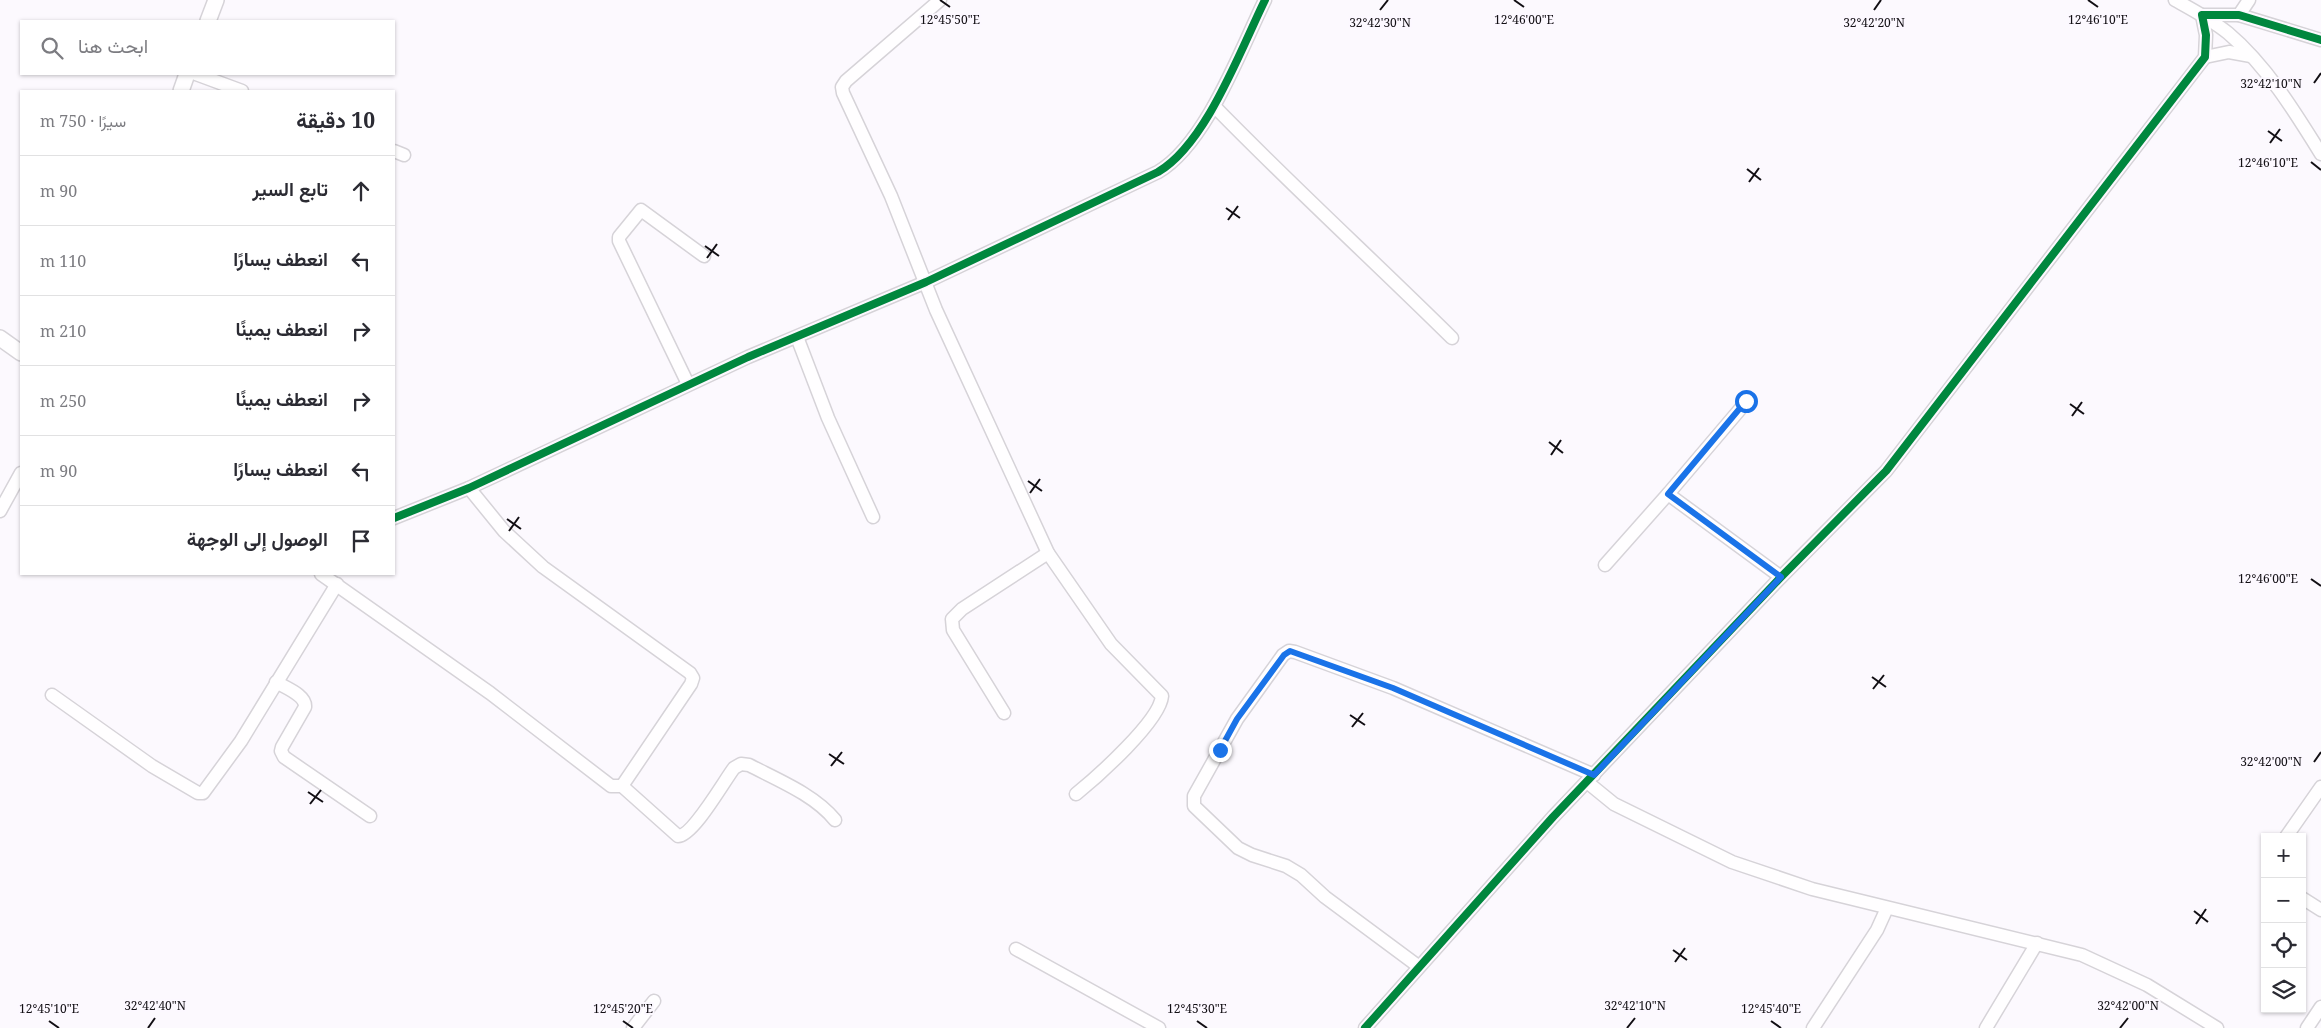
<!DOCTYPE html>
<html lang="ar">
<head>
<meta charset="utf-8">
<style>
  body { margin:0; font-family:"Noto Serif",Vazirmatn,serif; background:#f7f7f7; color:#2b2b33; direction:rtl }
  .controls { position:absolute; right:15px; bottom:15px; display:grid; overflow:hidden; border-radius:0px; box-shadow:0 1px 4px #0004 }
  .controls button { width:45px; height:45px; display:grid; place-items:center; padding:0; border:0; border-bottom:1px solid #e1e1e2; background:#fff; color:#2b2b33; font:25px sans-serif }
  .stop { position:absolute; width:15px; height:15px; margin:-11px; border:4px solid #1a73e8; border-radius:50%; background:#fff }
  .stop.end { background:#1a73e8; border-color:#fff; box-shadow:0 1px 5px #0008 }
  .list { margin:0; padding:0; list-style:none }
  h2 { display:flex; justify-content:space-between; align-items:center; height:65px; margin:0; padding:0 20px; font-size:21px }
  h2 small { font-size:16px; font-weight:400; color:#7c7c81 }
  .list li { display:grid; grid-template-columns:32px 1fr auto; gap:15px; align-items:center; box-sizing:border-box; height:70px; padding:0 20px; border-top:1px solid #e1e1e2 }
  .list b { display:block; font-size:19px; white-space:nowrap }
  .list em { font-size:16px; font-style:normal; color:#7c7c81 }
  .icon { flex:none; width:28px; height:28px; fill:none; stroke:currentColor; stroke-width:2; stroke-linecap:round; stroke-linejoin:round }
  .map { position:relative; flex:none; width:2321px; height:1028px; overflow:hidden; direction:ltr }
  .search { position:absolute; background:#fff; box-shadow:0 1px 4px #0004; left:20px; top:20px; width:375px; height:55px; display:flex; align-items:center; gap:12px; box-sizing:border-box; padding:0 18px; border-radius:0px; color:#7c7c81; font-size:19px }
  .panel { position:absolute; background:#fff; box-shadow:0 1px 4px #0004; left:20px; top:90px; width:375px; height:485px; border-radius:0px; direction:rtl }
  .map>svg:first-child { display:block }
  .lines { fill:none; stroke-linecap:round; stroke-linejoin:round }
  .minor-casing { stroke:#d6d3d8; stroke-width:15 }
  .major-casing { stroke:#d6d3d8; stroke-width:18 }
  .minor { stroke:#fffeff; stroke-width:12 }
  .major { stroke:#fffeff; stroke-width:15 }
  .cycleway-casing { stroke:#fcf8ff; stroke-width:11 }
  .cycleway { stroke:#00873e; stroke-width:8 }
  .route { stroke:#1a73e8; stroke-width:6 }
  .ticks { fill:none; stroke:#120f14; stroke-width:2 }
  .ticks-label { font-size:12px; text-anchor:middle; fill:#120f14; stroke:#fcf8ff; stroke-width:4; stroke-linejoin:round; paint-order:stroke }
</style>
</head>
<body>
<div class="map">
<svg width="2321" height="1028" viewBox="0 0 2321 1028">
  <rect width="100%" height="100%" fill="#fcf9fe"/>
  <g class="lines">
    <defs>
      <g id="minor">
        <path d="M940,0L846,81L842,87L843,93L891,196L936,310L1048,553L1111,644L1162,696C1160,721 1097,777 1076,794"/>
        <path d="M2175,0C2193,10 2212,20 2228,33C2266,65 2295,112 2321,154"/>
        <path d="M2239,15L2249,0"/>
        <path d="M2205,57L2229,52L2251,56"/>
        <path d="M196,74L242,91"/>
        <path d="M1214,106C1291,185 1373,260 1452,338"/>
        <path d="M394,151L404,155"/>
        <path d="M797,337L828,418L873,517"/>
        <path d="M688,384L619,241V237L641,210L704,256"/>
        <path d="M469,488L504,531L543,567L690,673L693,678L691,684L622,786"/>
        <path d="M1668,494L1747,401"/>
        <path d="M0,511L21,473"/>
        <path d="M394,518L469,488L748,357L926,282L1158,172C1206,144 1240,51 1265,0"/>
        <path d="M1605,565L1668,494L1781,577"/>
        <path d="M321,574L490,693L611,786H622L678,836C693,836 724,781 734,768L741,764L749,765C778,780 815,795 835,820"/>
        <path d="M276,682C286,688 306,695 305,707L282,747L281,751L284,757L370,816"/>
        <path d="M52,695L152,766L198,793H203L241,741L337,584"/>
        <path d="M1004,713L953,630L952,619L962,609L1048,553"/>
        <path d="M1587,782L1614,804L1732,862L1812,889L2082,955L2147,985L2217,1028"/>
        <path d="M2286,837L2321,787"/>
        <path d="M2302,898L2321,910"/>
        <path d="M1016,949L1159,1028"/>
        <path d="M1418,966L1325,897L1301,875L1286,866L1252,855L1238,848L1194,806V796L1237,719L1283,655L1289,651L1295,652L1393,688L1594,775"/>
        <path d="M633,1028L654,1001"/>
        <path d="M1365,1028L1553,817L1781,577L1886,471L2205,57L2206,35L2202,15H2239L2321,40"/>
        <path d="M1813,1028L1877,930L1887,908"/>
        <path d="M1986,1028L2037,943"/>
        <path d="M2307,1028L2321,1007"/>
      </g>
      <g id="major">
        <path d="M208,21L216,0"/>
        <path d="M181,91L187,74"/>
        <path d="M0,338L21,353"/>
      </g>
    </defs>
    <use href="#minor" class="minor-casing"/>
    <use href="#major" class="major-casing"/>
    <use href="#minor" class="minor"/>
    <use href="#major" class="major"/>
    <defs>
      <g id="cycleway">
        <path d="M394,518L469,488L748,357L926,282L1158,172C1206,144 1240,51 1265,0"/>
        <path d="M1365,1028L1553,817L1781,577L1886,471L2205,57L2206,35L2202,15H2239L2321,40"/>
      </g>
    </defs>
    <use href="#cycleway" class="cycleway-casing"/>
    <use href="#cycleway" class="cycleway"/>
  </g>
  <g class="lines">
    <path class="route" d="M1220,750L1237,719L1284,655L1290,651L1393,688L1594,775L1781,577L1668,494L1746,401"/>
  </g>
  <path class="ticks" d="M940,0L950,7M1514,0L1524,7M2088,0L2098,7M1380,10L1388,0M1874,10L1881,0M2314,83L2321,73M2268,131L2282,141M2270,143L2280,129M2311,162L2321,170M1747,169L1761,180M1749,182L1759,168M1226,208L1240,218M1228,220L1238,206M705,246L719,256M707,258L717,244M2070,404L2084,414M2072,416L2082,402M1549,442L1563,453M1551,455L1561,440M1028,481L1042,491M1030,493L1040,479M507,519L521,529M509,531L519,517M2311,579L2321,586M1872,677L1886,687M1873,689L1884,675M1350,715L1365,725M1352,727L1363,713M829,754L844,764M2314,762L2321,752M831,766L842,752M308,792L323,802M310,804L321,790M2194,911L2208,922M2196,924L2206,909M1673,950L1687,960M1675,962L1685,948M49,1021L59,1028M623,1021L633,1028M1197,1021L1207,1028M1771,1021L1781,1028M148,1028L155,1018M1627,1028L1635,1018M2120,1028L2128,1018"/>
  <g class="ticks-label">
    <text x="950" y="24">12°45'50"E</text>
    <text x="1524" y="24">12°46'00"E</text>
    <text x="2098" y="24">12°46'10"E</text>
    <text x="1380" y="27">32°42'30"N</text>
    <text x="1874" y="27">32°42'20"N</text>
    <text x="2271" y="88">32°42'10"N</text>
    <text x="2268" y="167">12°46'10"E</text>
    <text x="2268" y="583">12°46'00"E</text>
    <text x="2271" y="766">32°42'00"N</text>
    <text x="155" y="1010">32°42'40"N</text>
    <text x="1635" y="1010">32°42'10"N</text>
    <text x="2128" y="1010">32°42'00"N</text>
    <text x="49" y="1013">12°45'10"E</text>
    <text x="623" y="1013">12°45'20"E</text>
    <text x="1197" y="1013">12°45'30"E</text>
    <text x="1771" y="1013">12°45'40"E</text>
  </g>
</svg>
<div class="controls">
<button>+</button>
<button>−</button>
<button><svg class="icon" aria-label="locate" viewBox="0 0 24 24"><circle cx="12" cy="12" r="6"/><path d="M12 2v4M12 18v4M2 12h4M18 12h4"/></svg></button>
<button><svg class="icon" aria-label="layers" viewBox="0 0 24 24"><path d="M12 4l9 5-9 5-9-5zM3 14l9 5 9-5"/></svg></button>
</div>
<div class="stop" style="left:1746px;top:401px"></div>
<div class="stop end" style="left:1220px;top:750px"></div>
<div class="search"><svg class="icon" aria-label="search" viewBox="0 0 24 24"><circle cx="10" cy="10" r="6"/><path d="M15 15l6 6"/></svg>ابحث هنا</div>
<section class="panel">
<h2>10 دقيقة<small>سيرًا · 750 m</small></h2>
<ul class="list">
<li><svg class="icon" aria-label="ahead" viewBox="0 0 24 24"><path d="M12 20V5M6 11l6-6 6 6"/></svg><div><b>تابع السير</b></div><em>90 m</em></li>
<li><svg class="icon" aria-label="left" viewBox="0 0 24 24"><path d="M17 20v-9H6M10 6l-5 5 5 5"/></svg><div><b>انعطف يسارًا</b></div><em>110 m</em></li>
<li><svg class="icon" aria-label="right" viewBox="0 0 24 24"><path d="M7 20v-9h11M14 6l5 5-5 5"/></svg><div><b>انعطف يمينًا</b></div><em>210 m</em></li>
<li><svg class="icon" aria-label="right" viewBox="0 0 24 24"><path d="M7 20v-9h11M14 6l5 5-5 5"/></svg><div><b>انعطف يمينًا</b></div><em>250 m</em></li>
<li><svg class="icon" aria-label="left" viewBox="0 0 24 24"><path d="M17 20v-9H6M10 6l-5 5 5 5"/></svg><div><b>انعطف يسارًا</b></div><em>90 m</em></li>
<li><svg class="icon" aria-label="arrive" viewBox="0 0 24 24"><path d="M6 21V4h12l-3 4 3 4H6"/></svg><div><b>الوصول إلى الوجهة</b></div></li>
</ul>
</section>
</div>
</body>
</html>
